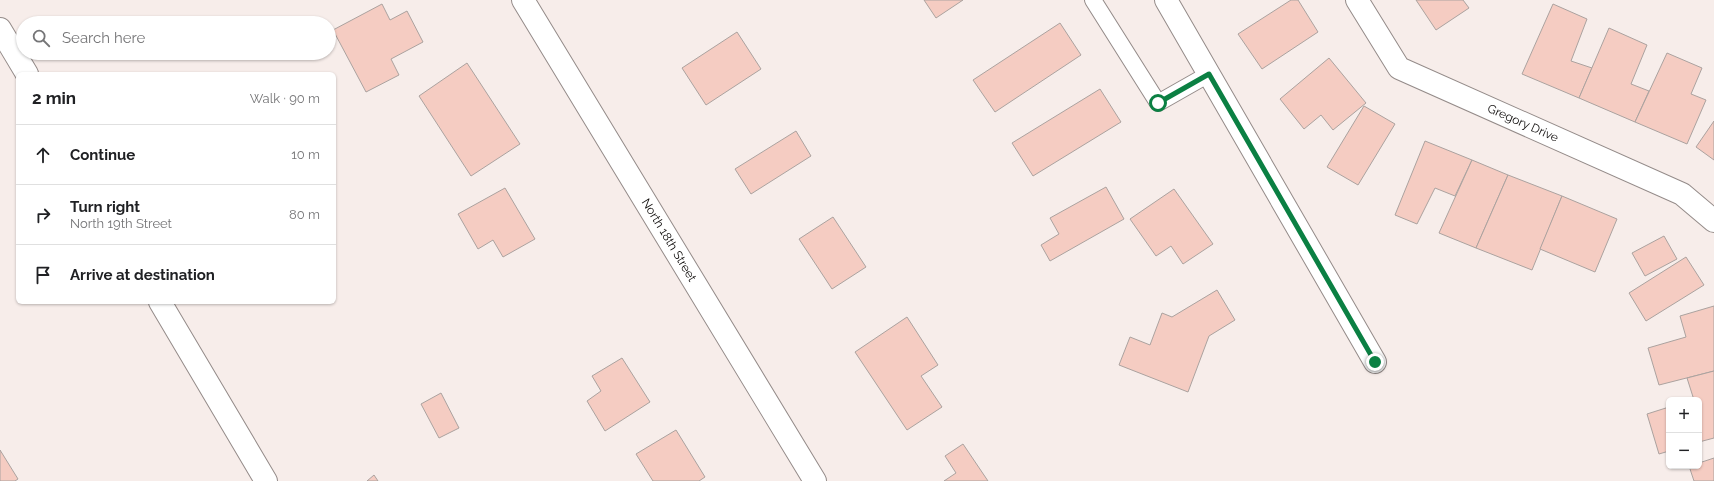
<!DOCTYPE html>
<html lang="en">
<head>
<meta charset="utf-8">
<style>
  body { margin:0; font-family:Raleway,sans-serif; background:#f6f6f6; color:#202124 }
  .controls { position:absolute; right:12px; bottom:12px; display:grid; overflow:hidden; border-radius:6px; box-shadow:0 1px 3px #0004 }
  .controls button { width:36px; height:36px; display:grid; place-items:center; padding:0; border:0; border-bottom:1px solid #e0e0e0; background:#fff; color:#202124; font:20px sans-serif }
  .stop { position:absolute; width:12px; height:12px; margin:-9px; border:3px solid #0b8043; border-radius:50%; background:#fff }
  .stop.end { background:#0b8043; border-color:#fff; box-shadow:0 1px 4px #0008 }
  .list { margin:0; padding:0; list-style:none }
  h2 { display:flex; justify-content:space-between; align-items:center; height:52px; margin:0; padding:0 16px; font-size:17px }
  h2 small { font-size:13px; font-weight:400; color:#757577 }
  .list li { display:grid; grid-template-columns:26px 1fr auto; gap:12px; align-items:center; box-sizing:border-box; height:60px; padding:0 16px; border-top:1px solid #e0e0e0 }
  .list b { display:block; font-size:15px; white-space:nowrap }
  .list p { margin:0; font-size:13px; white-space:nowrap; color:#757577 }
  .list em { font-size:13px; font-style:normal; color:#757577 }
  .icon { flex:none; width:22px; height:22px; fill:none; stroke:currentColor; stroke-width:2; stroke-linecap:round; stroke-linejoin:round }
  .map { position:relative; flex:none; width:1714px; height:481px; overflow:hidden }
  .search { position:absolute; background:#fff; box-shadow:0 1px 3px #0004; left:16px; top:16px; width:320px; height:44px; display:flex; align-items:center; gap:10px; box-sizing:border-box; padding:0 14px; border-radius:22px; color:#757577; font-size:15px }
  .panel { position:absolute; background:#fff; box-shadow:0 1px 3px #0004; left:16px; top:72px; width:320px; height:232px; border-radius:6px }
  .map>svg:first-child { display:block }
  .building { fill:#f5ccc2; stroke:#aba29f }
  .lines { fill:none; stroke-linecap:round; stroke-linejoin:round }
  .lane-casing { stroke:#948b89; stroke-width:18 }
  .street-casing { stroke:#948b89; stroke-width:24 }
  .lane { stroke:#fff; stroke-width:16 }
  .street { stroke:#fff; stroke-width:22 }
  .route { stroke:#0b8043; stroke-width:5 }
  .labels { text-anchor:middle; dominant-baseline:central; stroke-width:3; stroke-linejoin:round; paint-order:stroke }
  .street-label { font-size:12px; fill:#100d0c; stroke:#fff }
</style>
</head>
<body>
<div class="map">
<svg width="1714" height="481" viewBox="0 0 1714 481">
  <rect width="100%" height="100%" fill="#f7edea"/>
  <g class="building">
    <path d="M924,0H963L936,18Z"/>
    <path d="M1291,0H1298L1318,32L1262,69L1238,34Z"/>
    <path d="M1416,0H1463L1469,8L1436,30Z"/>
    <path d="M382,4L390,20L407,11L423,42L391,59L399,75L366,92L333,30Z"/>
    <path d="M1553,4L1587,19L1571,61L1592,68L1579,98L1522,74Z"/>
    <path d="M1060,23L1081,55L995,112L973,80Z"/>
    <path d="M1609,28L1647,45L1631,84L1649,91L1635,122L1579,98Z"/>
    <path d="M737,32L761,69L706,105L682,68Z"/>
    <path d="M1667,53L1702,68L1691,94L1706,100L1687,144L1635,122Z"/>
    <path d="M1329,58L1366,103L1333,130L1321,115L1304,129L1280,99Z"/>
    <path d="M467,63L520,144L471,176L419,96Z"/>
    <path d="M1100,89L1121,122L1033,176L1012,143Z"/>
    <path d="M1364,106L1395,124L1358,185L1327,167Z"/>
    <path d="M1714,121V160L1696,147Z"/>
    <path d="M796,131L811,156L751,194L735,169Z"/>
    <path d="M1425,141L1472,160L1455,196L1435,188L1417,224L1395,215Z"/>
    <path d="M1472,160L1508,175L1476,248L1439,233Z"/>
    <path d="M1508,175L1562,196L1532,270L1476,248Z"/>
    <path d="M1106,187L1124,219L1050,261L1041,245L1059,234L1050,218Z"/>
    <path d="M505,188L535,239L503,257L493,240L478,249L458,214Z"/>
    <path d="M1174,189L1213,244L1183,264L1171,246L1156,256L1130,219Z"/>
    <path d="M1562,196L1617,219L1595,272L1540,249Z"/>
    <path d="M833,217L866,267L832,289L799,239Z"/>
    <path d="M1664,236L1677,259L1645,276L1632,253Z"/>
    <path d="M1686,257L1704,285L1646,321L1629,293Z"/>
    <path d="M1217,290L1235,320L1209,336L1188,392L1119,365L1130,337L1150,345L1162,313L1172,317Z"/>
    <path d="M1714,306V371L1659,385L1648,348L1686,337L1680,316Z"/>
    <path d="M907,317L938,365L921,376L942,407L907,430L855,352Z"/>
    <path d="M622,358L650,402L605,431L587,401L601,391L592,376Z"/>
    <path d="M1714,371V438L1699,442V400H1693H1694L1687,378Z"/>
    <path d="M441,393L459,428L439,438L421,404Z"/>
    <path d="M1669,407V451L1659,454L1647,414Z"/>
    <path d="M676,430L705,477L699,481H653L636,454Z"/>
    <path d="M963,444L988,481H944L956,473L945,456Z"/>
    <path d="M0,450L18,479L15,481H0Z"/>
    <path d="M1714,458V481H1694L1689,466H1699V463Z"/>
    <path d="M374,475L378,481H367Z"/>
  </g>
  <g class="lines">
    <defs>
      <path id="lane" d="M1093,0L1158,103L1209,74"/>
      <g id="street">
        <path d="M523,0L815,481"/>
        <path d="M1166,0L1375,362"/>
        <path d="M1357,0L1399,68L1682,194L1714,221"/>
        <path d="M0,29L27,74"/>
        <path d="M160,302L266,481"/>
      </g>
    </defs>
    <use href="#lane" class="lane-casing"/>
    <use href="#street" class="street-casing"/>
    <use href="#lane" class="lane"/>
    <use href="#street" class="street"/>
  </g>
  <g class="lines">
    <path class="route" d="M1158,103L1209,74L1375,362"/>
  </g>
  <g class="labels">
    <g class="street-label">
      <text transform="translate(1523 123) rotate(24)">Gregory Drive</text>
      <text transform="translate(669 240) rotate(59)">North 18th Street</text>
    </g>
  </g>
</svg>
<div class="controls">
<button>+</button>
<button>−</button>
</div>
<div class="stop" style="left:1158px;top:103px"></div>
<div class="stop end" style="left:1375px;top:362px"></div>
<div class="search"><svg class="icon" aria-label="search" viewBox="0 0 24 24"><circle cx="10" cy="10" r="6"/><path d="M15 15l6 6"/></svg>Search here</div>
<section class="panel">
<h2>2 min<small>Walk · 90 m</small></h2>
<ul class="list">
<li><svg class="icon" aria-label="ahead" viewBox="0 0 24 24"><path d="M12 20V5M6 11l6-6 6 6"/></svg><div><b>Continue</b></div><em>10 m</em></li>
<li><svg class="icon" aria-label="right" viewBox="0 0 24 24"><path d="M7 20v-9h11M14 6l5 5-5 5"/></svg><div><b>Turn right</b><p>North 19th Street</p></div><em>80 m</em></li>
<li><svg class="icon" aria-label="arrive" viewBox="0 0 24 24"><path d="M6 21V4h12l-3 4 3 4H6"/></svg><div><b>Arrive at destination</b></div></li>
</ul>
</section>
</div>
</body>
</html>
